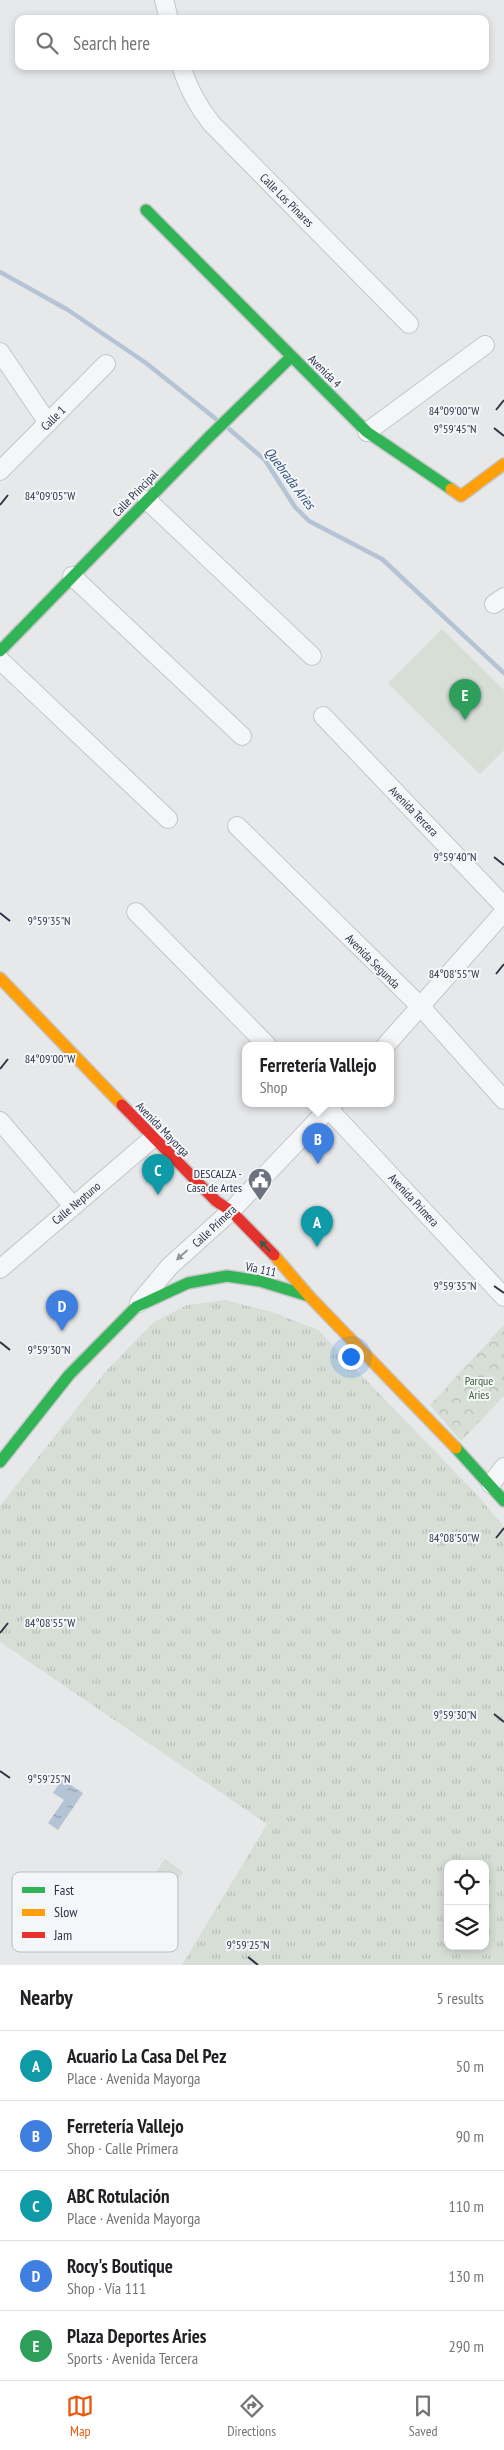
<!DOCTYPE html>
<html lang="en">
<head>
<meta charset="utf-8">
<style>
  body { margin:0; font-family:"PT Sans Narrow",sans-serif; background:#f2f2f2; color:#202124 }
  .controls { position:absolute; right:15px; bottom:15px; display:grid; overflow:hidden; border-radius:10px; box-shadow:0 2px 8px #0003 }
  .controls button { width:45px; height:45px; display:grid; place-items:center; padding:0; border:0; border-bottom:1px solid #e0e0e0; background:#fff; color:#202124; font:25px sans-serif }
  .you { position:absolute; left:350px; top:1356px; width:18px; height:18px; margin:-12px; border:4px solid #fff; border-radius:50%; background:#1a73e8; box-shadow:0 0 0 8px #1a73e833 }
  .badge { display:grid; place-items:center; width:32px; height:32px; border-radius:50%; background:#ea580c; color:#fff; font-size:16px; font-weight:700 }
  .pin { position:absolute; translate:-50% -41px; filter:drop-shadow(0 1px 2px #0008) }
  .pin::after { content:''; position:absolute; top:26px; width:18px; height:15px; background:inherit; clip-path:polygon(0 0,100% 0,50% 100%) }
  .popup { position:absolute; left:242px; top:1042px; width:152px; height:65px; box-sizing:border-box; display:grid; place-content:center; border-radius:10px; background:#fff; filter:drop-shadow(0 1px 4px #0005); font-size:16px; white-space:nowrap; color:#757577 }
  .popup b { font-size:19px; color:#202124 }
  .popup::after { content:''; position:absolute; left:50%; top:100%; margin-left:-10px; border:10px solid transparent; border-top-color:#fff }
  .list { margin:0; padding:0; list-style:none }
  h2 { display:flex; justify-content:space-between; align-items:center; height:65px; margin:0; padding:0 20px; font-size:21px }
  h2 small { font-size:16px; font-weight:400; color:#757577 }
  .list li { display:grid; grid-template-columns:32px 1fr auto; gap:15px; align-items:center; box-sizing:border-box; height:70px; padding:0 20px; border-top:1px solid #e0e0e0 }
  .list b { display:block; font-size:19px; white-space:nowrap }
  .list p { margin:0; font-size:16px; white-space:nowrap; color:#757577 }
  .list em { font-size:16px; font-style:normal; color:#757577 }
  .icon { flex:none; width:28px; height:28px; fill:none; stroke:currentColor; stroke-width:2; stroke-linecap:round; stroke-linejoin:round }
  .map { position:relative; flex:none; width:504px; height:1965px; overflow:hidden }
  .search { position:absolute; background:#fff; box-shadow:0 2px 8px #0003; left:15px; right:15px; top:15px; height:55px; display:flex; align-items:center; gap:12px; box-sizing:border-box; padding:0 18px; border-radius:10px; color:#757577; font-size:19px }
  .sheet { height:415px; background:#fff }
  nav { display:flex; justify-content:space-around; align-items:center; box-sizing:border-box; height:70px; border-top:1px solid #e0e0e0; background:#fff; font-size:14px; color:#757577 }
  nav a { display:grid; justify-items:center; gap:2px }
  nav .on { color:#ea580c }
  .map>svg:first-child { display:block }
  .grass { fill:url(#grass-tufts); fill-rule:evenodd }
  .park { fill:url(#park-crowns) }
  .pitch { fill:#d6ded6 }
  .water { fill:url(#water-ripples) }
  .lines { fill:none; stroke-linecap:round; stroke-linejoin:round }
  .stream { stroke:#b4c4d5; stroke-width:4.5 }
  .street-casing { stroke:#c4c6c8; stroke-width:20 }
  .fast-casing { stroke:#c4c6c8; stroke-width:14 }
  .slow-casing { stroke:#c4c6c8; stroke-width:14 }
  .jam-casing { stroke:#c4c6c8; stroke-width:14 }
  .street { stroke:#f5f6f7; stroke-width:18 }
  .fast { stroke:#30b455; stroke-width:11 }
  .slow { stroke:#ff9f0a; stroke-width:11 }
  .jam { stroke:#e5322d; stroke-width:11 }
  .oneway { fill:#2d614b }
  .oneway2 { fill:#90959e }
  .ticks { fill:none; stroke:#2b3445; stroke-width:2 }
  .labels { text-anchor:middle; dominant-baseline:central; stroke-width:4; stroke-linejoin:round; paint-order:stroke }
  .street-label { font-size:12px; fill:#2b3445; stroke:#f4f6f9 }
  .poi-label { font-size:12px; fill:#2b3445; stroke:#f4f6f9; text-anchor:end }
  .park-label { font-size:12px; fill:#3f6138; stroke:#f4f6f9 }
  .water-label { font-size:14px; font-style:italic; fill:#34527a; stroke:#f4f6f9 }
  .key { fill:#f4f6f9; stroke:#b8bcc3; stroke-width:1 }
  .key-label { font-size:14px; fill:#2b3445 }
  .ticks-label { font-size:12px; text-anchor:middle; fill:#2b3445; stroke:#f4f6f9; stroke-width:4; stroke-linejoin:round; paint-order:stroke }
</style>
</head>
<body>
<div class="map">
<svg width="504" height="1965" viewBox="0 0 504 1965">
  <defs>
    <pattern id="grass-tufts" width="24" height="20" patternUnits="userSpaceOnUse" patternTransform="scale(1.25)"><rect width="24" height="20" fill="#d6ded6"/><path d="M3 7l-1-3M5 7V3M7 7l1-3M15 17l-1-3M17 17v-4M19 17l1-3" fill="none" stroke="#b8bfb9"/></pattern>
    <pattern id="park-crowns" width="20" height="18" patternUnits="userSpaceOnUse" patternTransform="scale(1.25)"><rect width="20" height="18" fill="#d6ded6"/><path d="M2 6a3 3 0 1 1 6 0M12 15a3 3 0 1 1 6 0" fill="none" stroke="#b8bfb9"/></pattern>
    <pattern id="water-ripples" width="26" height="14" patternUnits="userSpaceOnUse" patternTransform="scale(1.25)"><rect width="26" height="14" fill="#b4c4d5"/><path d="M2 4q2-2 4 0t4 0M15 11q2-2 4 0t4 0" fill="none" stroke="#93a0af"/></pattern>
  </defs>
  <rect width="100%" height="100%" fill="#e6e8ea"/>
  <path class="grass" d="M225,1300L272,1312L318,1330L478,1496L504,1527V1965H182L267,1824L0,1642V1506L106,1371L154,1322L187,1305ZM448,1864H485V1946H448Z"/>
  <path class="park" d="M504,1325V1396L461,1441L430,1405Z"/>
  <g class="pitch">
    <path d="M442,629L504,690V750L480,774L388,683Z"/>
    <path d="M165,1859L183,1872L161,1904L143,1891Z"/>
  </g>
  <path class="water" d="M62,1779L83,1793L58,1830L48,1823L64,1800L53,1793Z"/>
  <g class="lines">
    <g class="stream">
      <path d="M0,272L68,310L146,363L216,419"/>
      <path d="M228,428L265,460L295,507L309,521L382,559L504,673"/>
    </g>
    <defs>
      <g id="street">
        <path d="M164,0L169,19"/>
        <path d="M181,66C188,88 198,107 212,124L409,324"/>
        <path d="M0,352L48,423"/>
        <path d="M367,432L485,345"/>
        <path d="M0,471L106,364"/>
        <path d="M147,500L312,656"/>
        <path d="M72,576L242,736"/>
        <path d="M494,604L504,597"/>
        <path d="M0,660L168,819"/>
        <path d="M323,716L504,906"/>
        <path d="M237,826L421,1007L504,1100"/>
        <path d="M136,912L267,1045"/>
        <path d="M386,1045L504,912"/>
        <path d="M323,1103L504,1297"/>
        <path d="M0,1121L72,1205"/>
        <path d="M0,1269L153,1138"/>
        <path d="M139,1303L169,1267L231,1211L334,1103"/>
        <path d="M491,1484L504,1467"/>
      </g>
      <g id="fast">
        <path d="M146,210L367,432L451,489"/>
        <path d="M0,651L209,437L291,357"/>
        <path d="M456,1448L504,1501"/>
        <path d="M0,1462L69,1375L136,1307L188,1283L227,1276L260,1281L309,1296"/>
      </g>
      <g id="slow">
        <path d="M451,489L461,496L504,464"/>
        <path d="M0,978L122,1105"/>
        <path d="M274,1255L309,1296L456,1448"/>
      </g>
      <path id="jam" d="M122,1105L216,1201L231,1211L274,1255"/>
    </defs>
    <use href="#street" class="street-casing"/>
    <use href="#fast" class="fast-casing"/>
    <use href="#slow" class="slow-casing"/>
    <use href="#jam" class="jam-casing"/>
    <use href="#street" class="street"/>
    <use href="#fast" class="fast"/>
    <use href="#slow" class="slow"/>
    <use href="#jam" class="jam"/>
  </g>
  <defs><path id="oneway-solid" d="M-6-.8H1V-3.2L6.5 0L1 3.2V.8H-6Z" transform="scale(1.25)"/></defs>
  <use class="oneway" href="#oneway-solid" transform="translate(265 1246) rotate(-134)"/>
  <use class="oneway2" href="#oneway-solid" transform="translate(182 1255) rotate(138)"/>
  <path class="ticks" d="M496,410L504,400M494,428L504,436M0,505L8,495M494,857L504,865M0,913L10,921M496,974L504,964M0,1069L8,1059M494,1286L504,1293M0,1342L10,1350M496,1538L504,1528M0,1633L8,1623M494,1714L504,1722M0,1771L10,1778M248,1957L258,1965"/>
  <defs>
    <symbol id="civic-pin" viewBox="-11 -11 22 30"><path d="M0 17L-7.5 6A9.5 9.5 0 1 1 7.5 6Z" fill="#6c737f" stroke="#f4f6f9"/><path d="M-.6-6.5H3V-4.5H.6V-3L4-1V1h2V6H-6V1h2V-1L-.6-3ZM-1.2 2.5V6h2.4V2.5Z" fill="#fff"/></symbol>
  </defs>
  <g fill-rule="evenodd">
    <use href="#civic-pin" x="246" y="1166" width="28" height="38"/>
  </g>
  <g class="labels">
    <g class="street-label">
      <text transform="translate(287 200) rotate(45)">Calle Los Pinares</text>
      <text transform="translate(325 371) rotate(45)">Avenida 4</text>
      <text transform="translate(53 418) rotate(-45)">Calle 1</text>
      <text transform="translate(135 493) rotate(-46)">Calle Principal</text>
      <text transform="translate(414 811) rotate(46)">Avenida Tercera</text>
      <text transform="translate(373 961) rotate(45)">Avenida Segunda</text>
      <text transform="translate(163 1129) rotate(46)">Avenida Mayorga</text>
      <text transform="translate(414 1200) rotate(47)">Avenida Primera</text>
      <text transform="translate(76 1203) rotate(-40)">Calle Neptuno</text>
      <text transform="translate(214 1226) rotate(-43)">Calle Primera</text>
      <text transform="translate(261 1269) rotate(12)">Vía 111</text>
    </g>
    <g class="poi-label">
      <text x="242" y="1173">DESCALZA -<tspan x="242" dy="14">Casa de Artes</tspan></text>
    </g>
    <g class="park-label">
      <text x="479" y="1380">Parque<tspan x="479" dy="14">Aries</tspan></text>
    </g>
    <g class="water-label">
      <text transform="translate(290 478) rotate(53)">Quebrada Aries</text>
    </g>
  </g>
  <rect x="12" y="1872" width="166" height="80" rx="8" class="key"/>
  <rect x="22" y="1887" width="23" height="6" fill="#30b455"/>
  <rect x="22" y="1909" width="23" height="7" fill="#ff9f0a"/>
  <rect x="22" y="1932" width="23" height="6" fill="#e5322d"/>
  <g class="key-label">
    <text x="54" y="1895">Fast</text>
    <text x="54" y="1917">Slow</text>
    <text x="54" y="1940">Jam</text>
  </g>
  <g class="ticks-label">
    <text x="454" y="415">84°09'00"W</text>
    <text x="455" y="433">9°59'45"N</text>
    <text x="50" y="500">84°09'05"W</text>
    <text x="455" y="861">9°59'40"N</text>
    <text x="49" y="925">9°59'35"N</text>
    <text x="454" y="978">84°08'55"W</text>
    <text x="50" y="1063">84°09'00"W</text>
    <text x="455" y="1290">9°59'35"N</text>
    <text x="49" y="1354">9°59'30"N</text>
    <text x="454" y="1542">84°08'50"W</text>
    <text x="50" y="1627">84°08'55"W</text>
    <text x="455" y="1719">9°59'30"N</text>
    <text x="49" y="1783">9°59'25"N</text>
    <text x="248" y="1949">9°59'25"N</text>
  </g>
</svg>
<div class="controls">
<button><svg class="icon" aria-label="locate" viewBox="0 0 24 24"><circle cx="12" cy="12" r="6"/><path d="M12 2v4M12 18v4M2 12h4M18 12h4"/></svg></button>
<button><svg class="icon" aria-label="layers" viewBox="0 0 24 24"><path d="M12 4l9 5-9 5-9-5zM3 14l9 5 9-5"/></svg></button>
</div>
<div class="you"></div>
<div class="pin badge" style="left:317px;top:1247px;background:#0f9aa8">A</div>
<div class="pin badge" style="left:318px;top:1164px;background:#3f7fe0">B</div>
<div class="popup"><b>Ferretería Vallejo</b>Shop</div>
<div class="pin badge" style="left:158px;top:1195px;background:#0f9aa8">C</div>
<div class="pin badge" style="left:62px;top:1331px;background:#3f7fe0">D</div>
<div class="pin badge" style="left:465px;top:720px;background:#2e9e5b">E</div>
<div class="search"><svg class="icon" aria-label="search" viewBox="0 0 24 24"><circle cx="10" cy="10" r="6"/><path d="M15 15l6 6"/></svg>Search here</div>
</div>
<section class="sheet">
<h2>Nearby<small>5 results</small></h2>
<ul class="list">
<li><span class="badge" style="background:#0f9aa8">A</span><div><b>Acuario La Casa Del Pez</b><p>Place · Avenida Mayorga</p></div><em>50 m</em></li>
<li><span class="badge" style="background:#3f7fe0">B</span><div><b>Ferretería Vallejo</b><p>Shop · Calle Primera</p></div><em>90 m</em></li>
<li><span class="badge" style="background:#0f9aa8">C</span><div><b>ABC Rotulación</b><p>Place · Avenida Mayorga</p></div><em>110 m</em></li>
<li><span class="badge" style="background:#3f7fe0">D</span><div><b>Rocy's Boutique</b><p>Shop · Vía 111</p></div><em>130 m</em></li>
<li><span class="badge" style="background:#2e9e5b">E</span><div><b>Plaza Deportes Aries</b><p>Sports · Avenida Tercera</p></div><em>290 m</em></li>
</ul>
</section>
<nav>
<a class="on"><svg class="icon" aria-label="map" viewBox="0 0 24 24"><path d="M3 6l6-2 6 2 6-2v14l-6 2-6-2-6 2zM9 4v14M15 6v14"/></svg>Map</a>
<a><svg class="icon" aria-label="directions" viewBox="0 0 24 24"><path d="M12 3l9 9-9 9-9-9zM9 14v-3h6M13 9l2 2-2 2"/></svg>Directions</a>
<a><svg class="icon" aria-label="saved" viewBox="0 0 24 24"><path d="M7 4h10v16l-5-4-5 4z"/></svg>Saved</a>
</nav>
</body>
</html>
